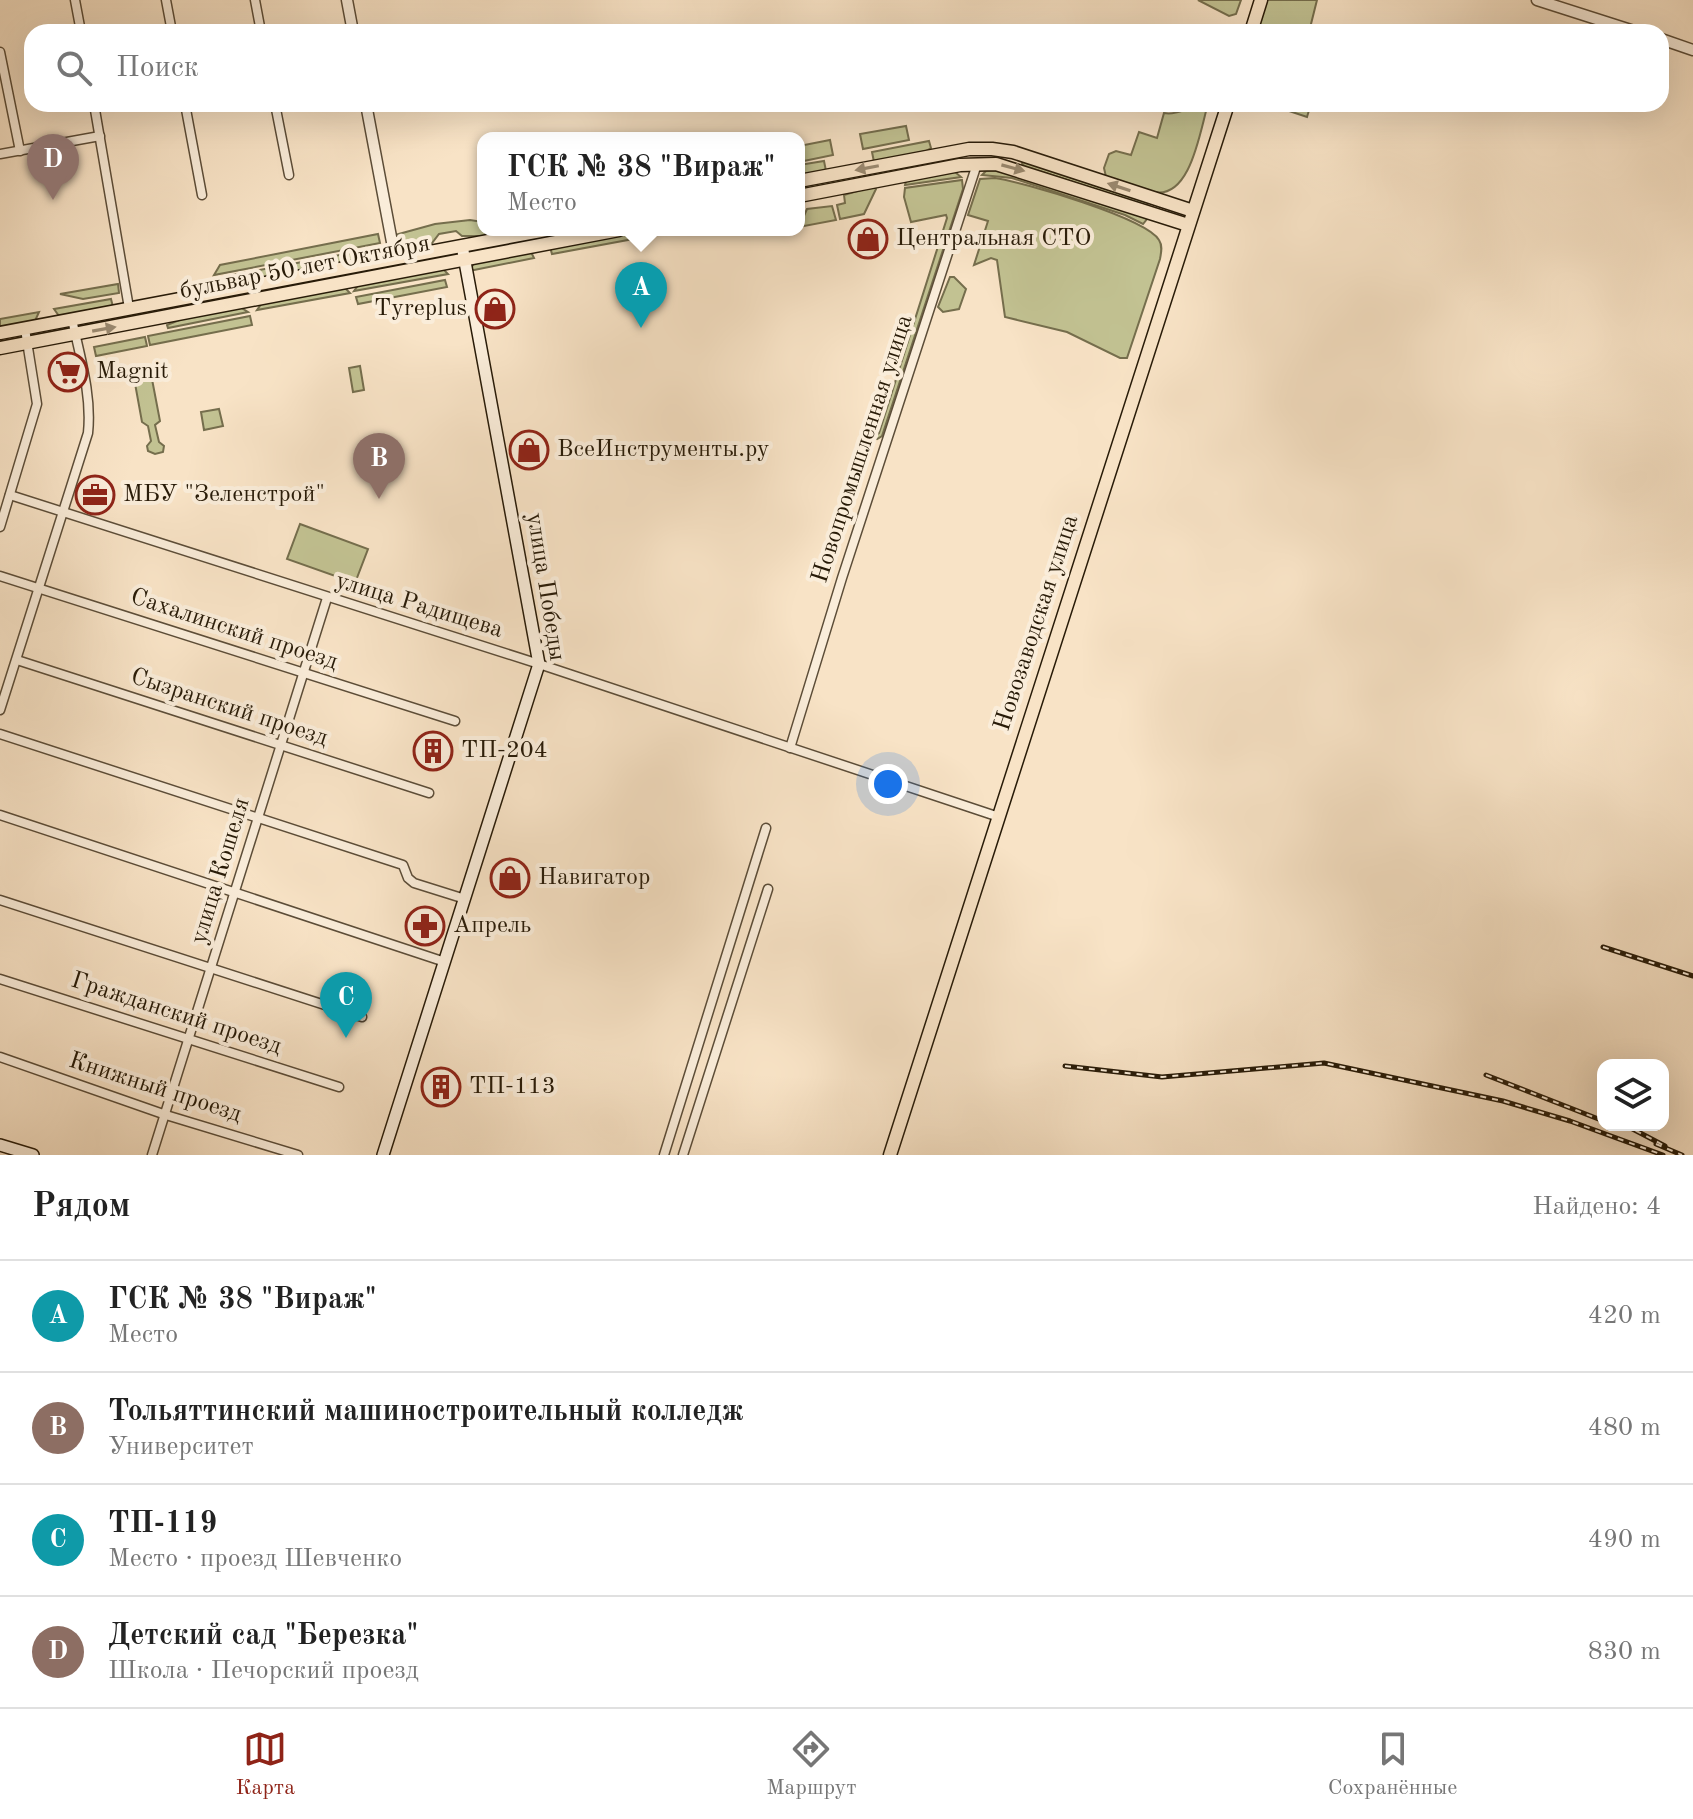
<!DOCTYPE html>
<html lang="ru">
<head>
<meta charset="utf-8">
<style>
  body { margin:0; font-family:"Old Standard TT",serif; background:#f2f2f2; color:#222 }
  .controls { position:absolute; right:24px; bottom:24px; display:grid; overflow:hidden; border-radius:16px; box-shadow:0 8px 32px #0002 }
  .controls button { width:72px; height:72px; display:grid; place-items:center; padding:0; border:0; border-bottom:2px solid #e0e0e0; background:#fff; color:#222; font:40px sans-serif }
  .you { position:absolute; left:888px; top:784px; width:28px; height:28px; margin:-20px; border:6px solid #fff; border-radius:50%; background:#1a73e8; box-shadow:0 0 0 12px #1a73e833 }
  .badge { display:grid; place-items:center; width:52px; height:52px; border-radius:50%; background:#8f2418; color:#fff; font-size:26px; font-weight:700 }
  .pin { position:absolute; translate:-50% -66px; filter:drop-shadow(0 2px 4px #0008) }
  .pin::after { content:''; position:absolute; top:42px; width:28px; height:24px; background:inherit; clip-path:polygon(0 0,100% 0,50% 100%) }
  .popup { position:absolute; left:477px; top:132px; width:328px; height:104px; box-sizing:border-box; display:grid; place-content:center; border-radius:16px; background:#fff; filter:drop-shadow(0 2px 6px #0005); font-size:26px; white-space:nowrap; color:#767676 }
  .popup b { font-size:30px; color:#222 }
  .popup::after { content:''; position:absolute; left:50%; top:100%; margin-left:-16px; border:16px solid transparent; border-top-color:#fff }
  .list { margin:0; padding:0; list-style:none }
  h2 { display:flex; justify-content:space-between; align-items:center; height:104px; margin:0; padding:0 32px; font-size:34px }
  h2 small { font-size:26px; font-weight:400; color:#767676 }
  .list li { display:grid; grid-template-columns:52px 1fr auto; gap:24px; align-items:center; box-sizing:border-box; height:112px; padding:0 32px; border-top:2px solid #e0e0e0 }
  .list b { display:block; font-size:30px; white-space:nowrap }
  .list p { margin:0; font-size:26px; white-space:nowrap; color:#767676 }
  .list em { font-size:26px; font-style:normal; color:#767676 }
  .icon { flex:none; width:44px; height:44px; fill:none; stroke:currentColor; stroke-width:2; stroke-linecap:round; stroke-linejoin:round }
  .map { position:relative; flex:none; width:1693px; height:1155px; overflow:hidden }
  .search { position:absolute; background:#fff; box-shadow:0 8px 32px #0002; left:24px; right:24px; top:24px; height:88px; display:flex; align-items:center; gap:20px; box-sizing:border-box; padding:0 28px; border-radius:24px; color:#767676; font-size:30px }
  .sheet { height:552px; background:#fff }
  nav { display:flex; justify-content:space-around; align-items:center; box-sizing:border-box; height:112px; border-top:2px solid #e0e0e0; background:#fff; font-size:22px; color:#767676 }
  nav a { display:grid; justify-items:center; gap:4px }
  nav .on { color:#8f2418 }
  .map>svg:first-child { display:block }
  .green { fill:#c2c292; stroke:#756e4d; stroke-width:2 }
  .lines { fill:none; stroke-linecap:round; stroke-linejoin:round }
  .minor-casing { stroke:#5c4d38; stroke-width:11 }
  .tertiary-casing { stroke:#5c4d38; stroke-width:13 }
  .secondary-casing { stroke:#281b08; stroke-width:14 }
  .primary-casing { stroke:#281b08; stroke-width:15 }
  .minor { stroke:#faedda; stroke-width:8 }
  .tertiary { stroke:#faedda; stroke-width:10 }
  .secondary { stroke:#faedda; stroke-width:11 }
  .primary { stroke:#f8e3c6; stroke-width:12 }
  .rail-casing { stroke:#281b08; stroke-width:5 }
  .rail { stroke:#faedda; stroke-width:2; stroke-dasharray:6; stroke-linecap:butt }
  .oneway { fill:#9a8970 }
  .labels { text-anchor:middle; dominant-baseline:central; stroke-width:8; stroke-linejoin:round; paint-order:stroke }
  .poi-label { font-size:24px; fill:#281b08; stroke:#faedda; text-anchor:start }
  .street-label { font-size:24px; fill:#281b08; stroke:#faedda }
</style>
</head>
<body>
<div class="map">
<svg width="1693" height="1155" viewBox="0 0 1693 1155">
  <rect width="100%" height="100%" fill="#f8e3c6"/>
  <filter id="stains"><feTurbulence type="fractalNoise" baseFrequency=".0025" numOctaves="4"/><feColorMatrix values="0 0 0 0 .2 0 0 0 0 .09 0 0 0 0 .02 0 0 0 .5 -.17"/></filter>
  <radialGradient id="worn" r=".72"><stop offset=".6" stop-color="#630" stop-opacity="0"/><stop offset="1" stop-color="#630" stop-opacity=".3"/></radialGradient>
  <g class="green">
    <path d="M1198,0H1241L1236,14L1229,16Z"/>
    <path d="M1266,0H1317L1309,32H1255Z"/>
    <path d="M1208,104C1200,130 1191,199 1154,192C1138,189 1122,182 1106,177L1104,168L1109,154L1116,151L1131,155L1139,132L1157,138L1164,113C1178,116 1193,104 1208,104Z"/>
    <path d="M1268,104H1300L1310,107L1307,117Z"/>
    <path d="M906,126L909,140L863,149L860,134Z"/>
    <path d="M830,140L833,155L799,162V146Z"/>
    <path d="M929,141L931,148L926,151L874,162L872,152Z"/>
    <path d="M961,155L962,160L799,192V185Z"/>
    <path d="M824,161L826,171L799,176V165Z"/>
    <path d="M1023,161L1149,202V203L1145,206L1025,166L1022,164Z"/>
    <path d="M986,171C1015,167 1120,204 1147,219L1143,224L1125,215L1012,178L982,175Z"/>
    <path d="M955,172L961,177L905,185L906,181Z"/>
    <path d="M995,178C1023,182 1146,218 1159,240C1163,246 1161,253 1160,259L1127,358H1120L1067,332L1005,317L997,260L991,258L974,265L988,221L968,215L980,179Z"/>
    <path d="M962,180L963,189L882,436L877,439L873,437L879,433L947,218L946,215L911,222L904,197L905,188Z"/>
    <path d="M874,186L876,189L864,214L840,219L837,205L845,203L844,195Z"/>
    <path d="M832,206L836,220L799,227L807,209Z"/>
    <path d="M470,220L483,222V230H489L484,236H462L456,231L439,234L429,247L409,250L396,241L395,235L435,224Z"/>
    <path d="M641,230H682L552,254L550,247Z"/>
    <path d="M378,234L380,243L214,275L220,265Z"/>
    <path d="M388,246L385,253L379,256L244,282H229L227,276Z"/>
    <path d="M531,252L534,258L469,271L475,262Z"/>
    <path d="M444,255L443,258L122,320L120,314Z"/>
    <path d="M443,269L448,274L354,291L359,284Z"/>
    <path d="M950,277H954L966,289L959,309L943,312L938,307Z"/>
    <path d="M445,280L447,287L358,304L356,297Z"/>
    <path d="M118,284L119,293L83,299L60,294Z"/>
    <path d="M345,288L350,293L257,310L262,303Z"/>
    <path d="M111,299L113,307L59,316L54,309Z"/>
    <path d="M240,307L248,312L168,328L167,325L187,317Z"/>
    <path d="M39,312L35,321L0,329V319Z"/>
    <path d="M250,316L252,325L150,345L148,336Z"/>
    <path d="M145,337L147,346L96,356L94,347Z"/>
    <path d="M360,366L364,390L353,392L349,368Z"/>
    <path d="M144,370L151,374L160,421L155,425L159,442L164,446L163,452L155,454L148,451L147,446L151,441L148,426L142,422L134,378L137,372Z"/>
    <path d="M219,409L223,426L204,430L201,412Z"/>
    <path d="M300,524L368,549L355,583L287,559Z"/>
  </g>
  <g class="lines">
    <defs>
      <g id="minor">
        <path d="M75,0L81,32"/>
        <path d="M166,0L172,32"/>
        <path d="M255,0L261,32"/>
        <path d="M0,52L20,151"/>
        <path d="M94,104L129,308"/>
        <path d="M185,104L202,195"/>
        <path d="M275,104L289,175"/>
        <path d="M0,154L100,136"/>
        <path d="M10,495L539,664L999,817"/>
        <path d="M0,527L37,404L25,329"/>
        <path d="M0,576L455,721"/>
        <path d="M17,660L429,793"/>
        <path d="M0,710L88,433C92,395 80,357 72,319"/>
        <path d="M0,734L403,865L408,878L414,883L465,899"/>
        <path d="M790,748L842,578L977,164"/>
        <path d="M0,815L445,962"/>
        <path d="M0,900L362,1017"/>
        <path d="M0,979L339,1087"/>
        <path d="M0,1057L166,1115L298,1155"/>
        <path d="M152,1155L327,598"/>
        <path d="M664,1155L766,828"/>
        <path d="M683,1155L768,889"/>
      </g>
      <g id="tertiary">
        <path d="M347,0L353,32"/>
        <path d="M1537,0L1637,32"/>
        <path d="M1661,39L1693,50"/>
        <path d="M366,104L395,258"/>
      </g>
      <g id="secondary">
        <path d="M0,1145L33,1155"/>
        <path d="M383,1155L539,664L463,251"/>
      </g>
      <g id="primary">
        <path d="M1251,32L1261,0"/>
        <path d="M799,181L969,149H992L1013,152L1193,211"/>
        <path d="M799,196L960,165L996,164L1188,225"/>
        <path d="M0,333L546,230"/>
        <path d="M0,348L619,230"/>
        <path d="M890,1155L1228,104"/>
      </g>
    </defs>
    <use href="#minor" class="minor-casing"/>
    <use href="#tertiary" class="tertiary-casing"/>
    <use href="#secondary" class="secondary-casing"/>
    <use href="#primary" class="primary-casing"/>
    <use href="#minor" class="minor"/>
    <use href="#tertiary" class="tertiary"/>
    <use href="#secondary" class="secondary"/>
    <use href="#primary" class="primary"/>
    <defs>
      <g id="rail">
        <path d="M1603,947L1693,976"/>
        <path d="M1065,1066L1162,1077L1324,1063L1503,1101L1570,1121L1663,1155"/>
        <path d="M1486,1075L1601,1120"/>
        <path d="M1625,1125L1665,1146"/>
        <path d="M1656,1144L1682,1155"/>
      </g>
    </defs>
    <use href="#rail" class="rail-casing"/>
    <use href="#rail" class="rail"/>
  </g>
  <defs><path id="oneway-solid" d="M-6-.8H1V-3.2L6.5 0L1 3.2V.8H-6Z" transform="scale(2)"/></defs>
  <g class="oneway">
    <use href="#oneway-solid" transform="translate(867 168) rotate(169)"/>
    <use href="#oneway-solid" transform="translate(1013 168) rotate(15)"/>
    <use href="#oneway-solid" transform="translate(1119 187) rotate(-162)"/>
    <use href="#oneway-solid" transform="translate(104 329) rotate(-10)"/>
  </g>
  <defs>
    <symbol id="shop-ring" viewBox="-11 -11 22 22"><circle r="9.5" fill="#faedda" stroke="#8f2418" stroke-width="1.5"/><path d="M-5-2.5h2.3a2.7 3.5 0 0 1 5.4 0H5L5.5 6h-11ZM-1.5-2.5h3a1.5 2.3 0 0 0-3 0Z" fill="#8f2418"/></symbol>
    <symbol id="supermarket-ring" viewBox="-11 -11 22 22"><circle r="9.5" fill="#faedda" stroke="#8f2418" stroke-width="1.5"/><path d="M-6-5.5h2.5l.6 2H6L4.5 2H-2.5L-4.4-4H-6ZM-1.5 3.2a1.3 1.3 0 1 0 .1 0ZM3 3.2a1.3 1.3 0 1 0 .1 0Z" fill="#8f2418"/></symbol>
    <symbol id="office-ring" viewBox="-11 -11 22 22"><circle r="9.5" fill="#faedda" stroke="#8f2418" stroke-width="1.5"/><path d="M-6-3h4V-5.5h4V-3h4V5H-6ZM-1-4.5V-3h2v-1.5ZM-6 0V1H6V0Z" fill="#8f2418"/></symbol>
    <symbol id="building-ring" viewBox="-11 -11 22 22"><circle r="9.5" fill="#faedda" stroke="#8f2418" stroke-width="1.5"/><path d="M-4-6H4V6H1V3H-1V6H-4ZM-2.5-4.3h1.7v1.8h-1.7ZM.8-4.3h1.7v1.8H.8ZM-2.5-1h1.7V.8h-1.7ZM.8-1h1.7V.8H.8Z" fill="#8f2418"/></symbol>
    <symbol id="pharmacy-ring" viewBox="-11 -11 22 22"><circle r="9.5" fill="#faedda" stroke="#8f2418" stroke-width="1.5"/><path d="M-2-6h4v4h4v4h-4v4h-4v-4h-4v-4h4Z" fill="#8f2418"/></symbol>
  </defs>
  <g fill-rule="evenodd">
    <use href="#shop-ring" x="846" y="217" width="44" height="44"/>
    <use href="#shop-ring" x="473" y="287" width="44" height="44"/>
    <use href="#supermarket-ring" x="46" y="350" width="44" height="44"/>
    <use href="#shop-ring" x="507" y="428" width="44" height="44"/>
    <use href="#office-ring" x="73" y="473" width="44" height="44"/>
    <use href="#building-ring" x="411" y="729" width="44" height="44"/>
    <use href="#shop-ring" x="488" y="856" width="44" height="44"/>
    <use href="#pharmacy-ring" x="403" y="904" width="44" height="44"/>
    <use href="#building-ring" x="419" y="1065" width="44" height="44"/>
  </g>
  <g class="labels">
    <g class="poi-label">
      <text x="896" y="239">Центральная СТО</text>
      <text x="467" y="309" text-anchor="end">Tyreplus</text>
      <text x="96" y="372">Magnit</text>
      <text x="557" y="450">ВсеИнструменты.ру</text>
      <text x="123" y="495">МБУ "Зеленстрой"</text>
      <text x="461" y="751">ТП-204</text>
      <text x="538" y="878">Навигатор</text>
      <text x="453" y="926">Апрель</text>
      <text x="469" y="1087">ТП-113</text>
    </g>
    <g class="street-label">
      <text transform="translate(305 268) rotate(-11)">бульвар 50 лет Октября</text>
      <text transform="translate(863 449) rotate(-72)">Новопромышленная улица</text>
      <text transform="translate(545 587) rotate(81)">улица Победы</text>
      <text transform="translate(419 606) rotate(17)">улица Радищева</text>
      <text transform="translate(1037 623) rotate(-72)">Новозаводская улица</text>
      <text transform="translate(234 630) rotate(18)">Сахалинский проезд</text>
      <text transform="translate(229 708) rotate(18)">Сызранский проезд</text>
      <text transform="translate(221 871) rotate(-73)">улица Кошеля</text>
      <text transform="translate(176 1014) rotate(18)">Гражданский проезд</text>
      <text transform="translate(155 1088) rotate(18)">Книжный проезд</text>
    </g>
  </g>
  <rect width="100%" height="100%" filter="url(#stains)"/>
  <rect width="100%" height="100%" fill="url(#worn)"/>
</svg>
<div class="controls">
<button><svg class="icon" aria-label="layers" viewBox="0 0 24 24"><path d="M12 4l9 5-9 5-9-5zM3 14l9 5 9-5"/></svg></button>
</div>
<div class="you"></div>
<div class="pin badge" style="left:641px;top:328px;background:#0f9aa8">A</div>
<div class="popup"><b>ГСК № 38 &quot;Вираж&quot;</b>Место</div>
<div class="pin badge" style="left:379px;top:499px;background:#8d6e63">B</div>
<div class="pin badge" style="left:346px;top:1038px;background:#0f9aa8">C</div>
<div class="pin badge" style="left:53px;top:200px;background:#8d6e63">D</div>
<div class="search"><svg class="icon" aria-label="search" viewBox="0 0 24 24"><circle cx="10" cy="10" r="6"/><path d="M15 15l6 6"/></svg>Поиск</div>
</div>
<section class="sheet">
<h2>Рядом<small>Найдено: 4</small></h2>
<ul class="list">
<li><span class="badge" style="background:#0f9aa8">A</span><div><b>ГСК № 38 &quot;Вираж&quot;</b><p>Место</p></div><em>420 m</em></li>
<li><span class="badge" style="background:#8d6e63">B</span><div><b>Тольяттинский машиностроительный колледж</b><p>Университет</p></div><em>480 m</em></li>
<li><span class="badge" style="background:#0f9aa8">C</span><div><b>ТП-119</b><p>Место · проезд Шевченко</p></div><em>490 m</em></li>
<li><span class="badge" style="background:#8d6e63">D</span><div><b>Детский сад &quot;Березка&quot;</b><p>Школа · Печорский проезд</p></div><em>830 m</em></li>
</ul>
</section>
<nav>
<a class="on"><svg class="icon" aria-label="map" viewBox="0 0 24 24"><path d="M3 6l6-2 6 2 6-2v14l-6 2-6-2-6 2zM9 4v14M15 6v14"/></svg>Карта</a>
<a><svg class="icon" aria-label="directions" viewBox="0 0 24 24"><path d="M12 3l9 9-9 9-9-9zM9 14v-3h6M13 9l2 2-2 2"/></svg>Маршрут</a>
<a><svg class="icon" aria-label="saved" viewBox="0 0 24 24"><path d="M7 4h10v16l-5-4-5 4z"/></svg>Сохранённые</a>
</nav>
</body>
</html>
